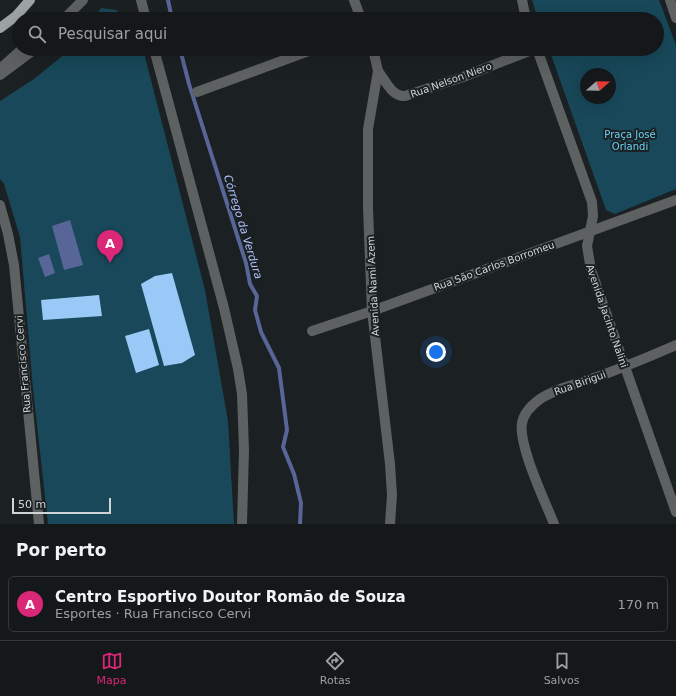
<!DOCTYPE html>
<html lang="pt">
<head>
<meta charset="utf-8">
<style>
  body { margin:0; font-family:"DejaVu Sans",sans-serif; background:#212527; color:#f1f3f6 }
  .compass { position:absolute; left:580px; top:68px; width:36px; height:36px; border-radius:50%; background:#14181a; box-shadow:0 4px 16px #0002; rotate:70deg }
  .scale { position:absolute; left:12px; bottom:10px; width:99px; box-sizing:border-box; padding-left:4px; border:2px solid #d1d4d6; border-top:0; font-size:11px; line-height:14px; white-space:nowrap; color:#d1d4d6; -webkit-text-stroke:3px #1b2022; paint-order:stroke }
  .you { position:absolute; left:436px; top:352px; width:14px; height:14px; margin:-10px; border:3px solid #fff; border-radius:50%; background:#1a73e8; box-shadow:0 0 0 6px #1a73e833 }
  .badge { display:grid; place-items:center; width:26px; height:26px; border-radius:50%; background:#db2777; color:#fff; font-size:13px; font-weight:700 }
  .pin { position:absolute; translate:-50% -33px; filter:drop-shadow(0 1px 2px #0008) }
  .pin::after { content:''; position:absolute; top:21px; width:14px; height:12px; background:inherit; clip-path:polygon(0 0,100% 0,50% 100%) }
  .list { margin:0; padding:0; list-style:none }
  h2 { display:flex; justify-content:space-between; align-items:center; height:52px; margin:0; padding:0 16px; font-size:17px }
  h2 small { font-size:13px; font-weight:400; color:#9da0a2 }
  .list li { display:grid; grid-template-columns:26px 1fr auto; gap:12px; align-items:center; box-sizing:border-box; height:56px; margin:0 8px 8px; padding:0 8px; border:1px solid #333739; border-radius:6px }
  .list b { display:block; font-size:15px; white-space:nowrap }
  .list p { margin:0; font-size:13px; white-space:nowrap; color:#9da0a2 }
  .list em { font-size:13px; font-style:normal; color:#9da0a2 }
  .icon { flex:none; width:22px; height:22px; fill:none; stroke:currentColor; stroke-width:2; stroke-linecap:round; stroke-linejoin:round }
  .map { position:relative; flex:none; width:676px; height:524px; overflow:hidden }
  .search { position:absolute; background:#14181a; box-shadow:0 4px 16px #0002; left:12px; right:12px; top:12px; height:44px; display:flex; align-items:center; gap:10px; box-sizing:border-box; padding:0 14px; border-radius:22px; color:#9da0a2; font-size:15px }
  .sheet { height:116px; background:#14181a }
  nav { display:flex; justify-content:space-around; align-items:center; box-sizing:border-box; height:56px; border-top:1px solid #333739; background:#14181a; font-size:11px; color:#9da0a2 }
  nav a { display:grid; justify-items:center; gap:2px }
  nav .on { color:#db2777 }
  .map>svg:first-child { display:block }
  .green { fill:#184859; fill-rule:evenodd }
  .water { fill:#576597 }
  .lines { fill:none; stroke-linecap:round; stroke-linejoin:round }
  .stream { stroke:#576597; stroke-width:4 }
  .building { fill:#9ac9f7 }
  .minor { stroke:#5e6161; stroke-width:10 }
  .major { stroke:#9da4a4; stroke-width:10 }
  .labels { text-anchor:middle; dominant-baseline:central; stroke-width:4; stroke-linejoin:round; paint-order:stroke }
  .street-label { font-size:10px; fill:#d1d4d6; stroke:#1b2022 }
  .park-label { font-size:10px; fill:#6ad3fa; stroke:#1b2022 }
  .water-label { font-size:11px; font-style:italic; fill:#aec0fd; stroke:#1b2022 }
</style>
</head>
<body>
<div class="map">
<svg width="676" height="524" viewBox="0 0 676 524">
  <rect width="100%" height="100%" fill="#1b2022"/>
  <g class="green">
    <path d="M532,0H659L676,45V189L615,214L606,210L549,49H657V19H538ZM586,74H610V98H586Z"/>
    <path d="M101,8L116,10L125,19H93Z"/>
    <path d="M71,49H143L205,290L228,421L234,524H48L33,389L20,237L4,184L0,179V101L34,79Z"/>
  </g>
  <g class="water">
    <path d="M70,220L83,265L64,270L52,226Z"/>
    <path d="M49,254L55,273L45,277L38,258Z"/>
  </g>
  <g class="lines">
    <g class="stream">
      <path d="M168,0L172,19"/>
      <path d="M180,49L189,84L246,263L250,284L257,296L255,310L261,332L279,368L287,430L283,447L294,474L301,503L300,524"/>
    </g>
  </g>
  <g class="building">
    <path d="M172,273L195,355L182,363L164,366L141,284L155,276Z"/>
    <path d="M99,295L102,316L43,320L41,300Z"/>
    <path d="M149,329L159,365L136,373L125,336Z"/>
  </g>
  <g class="lines">
    <g class="minor">
      <path d="M141,0L146,19"/>
      <path d="M354,0L361,19"/>
      <path d="M522,0L526,19"/>
      <path d="M670,0L676,18"/>
      <path d="M64,19L83,0"/>
      <path d="M154,49L224,308L238,369L242,394L244,450L242,524"/>
      <path d="M373,49L378,71L368,129V208L372,311L390,464L392,495L390,524"/>
      <path d="M537,49L592,202L593,216L587,246L591,270L676,512"/>
      <path d="M0,69L20,51"/>
      <path d="M378,71C385,80 392,97 405,96L463,77L534,49"/>
      <path d="M0,75L35,49"/>
      <path d="M197,92L314,49"/>
      <path d="M0,205L8,234L14,265L39,524"/>
      <path d="M312,331L372,311L676,200"/>
      <path d="M554,524C545,501 518,445 522,423C524,412 532,405 540,399C557,388 580,383 600,376C626,366 651,356 676,345"/>
    </g>
    <path class="major" d="M0,28L16,16L30,0"/>
  </g>
  <g class="labels">
    <g class="street-label">
      <text transform="translate(451 80) rotate(-20)">Rua Nelson Niero</text>
      <text transform="translate(494 266) rotate(-20)">Rua São Carlos Borromeu</text>
      <text transform="translate(373 286) rotate(-93)">Avenida Nami Azem</text>
      <text transform="translate(607 316) rotate(71)">Avenida Jacinto Nalini</text>
      <text transform="translate(23 364) rotate(-95)">Rua Francisco Cervi</text>
      <text transform="translate(580 383) rotate(-20)">Rua Birigui</text>
    </g>
    <g class="park-label">
      <text x="630" y="134">Praça José<tspan x="630" dy="12">Orlandi</tspan></text>
    </g>
    <g class="water-label">
      <text transform="translate(243 227) rotate(73)">Córrego da Verdura</text>
    </g>
  </g>
</svg>
<svg class="compass" viewBox="-18 -18 36 36"><path d="M0-13l5 13h-10z" fill="#e53935"/><path d="M0 13l5-13h-10z" fill="#9da0a2"/></svg>
<div class="scale">50 m</div>
<div class="you"></div>
<div class="pin badge" style="left:110px;top:263px">A</div>
<div class="search"><svg class="icon" aria-label="search" viewBox="0 0 24 24"><circle cx="10" cy="10" r="6"/><path d="M15 15l6 6"/></svg>Pesquisar aqui</div>
</div>
<section class="sheet">
<h2>Por perto<small></small></h2>
<ul class="list">
<li><span class="badge">A</span><div><b>Centro Esportivo Doutor Romão de Souza</b><p>Esportes · Rua Francisco Cervi</p></div><em>170 m</em></li>
</ul>
</section>
<nav>
<a class="on"><svg class="icon" aria-label="map" viewBox="0 0 24 24"><path d="M3 6l6-2 6 2 6-2v14l-6 2-6-2-6 2zM9 4v14M15 6v14"/></svg>Mapa</a>
<a><svg class="icon" aria-label="directions" viewBox="0 0 24 24"><path d="M12 3l9 9-9 9-9-9zM9 14v-3h6M13 9l2 2-2 2"/></svg>Rotas</a>
<a><svg class="icon" aria-label="saved" viewBox="0 0 24 24"><path d="M7 4h10v16l-5-4-5 4z"/></svg>Salvos</a>
</nav>
</body>
</html>
